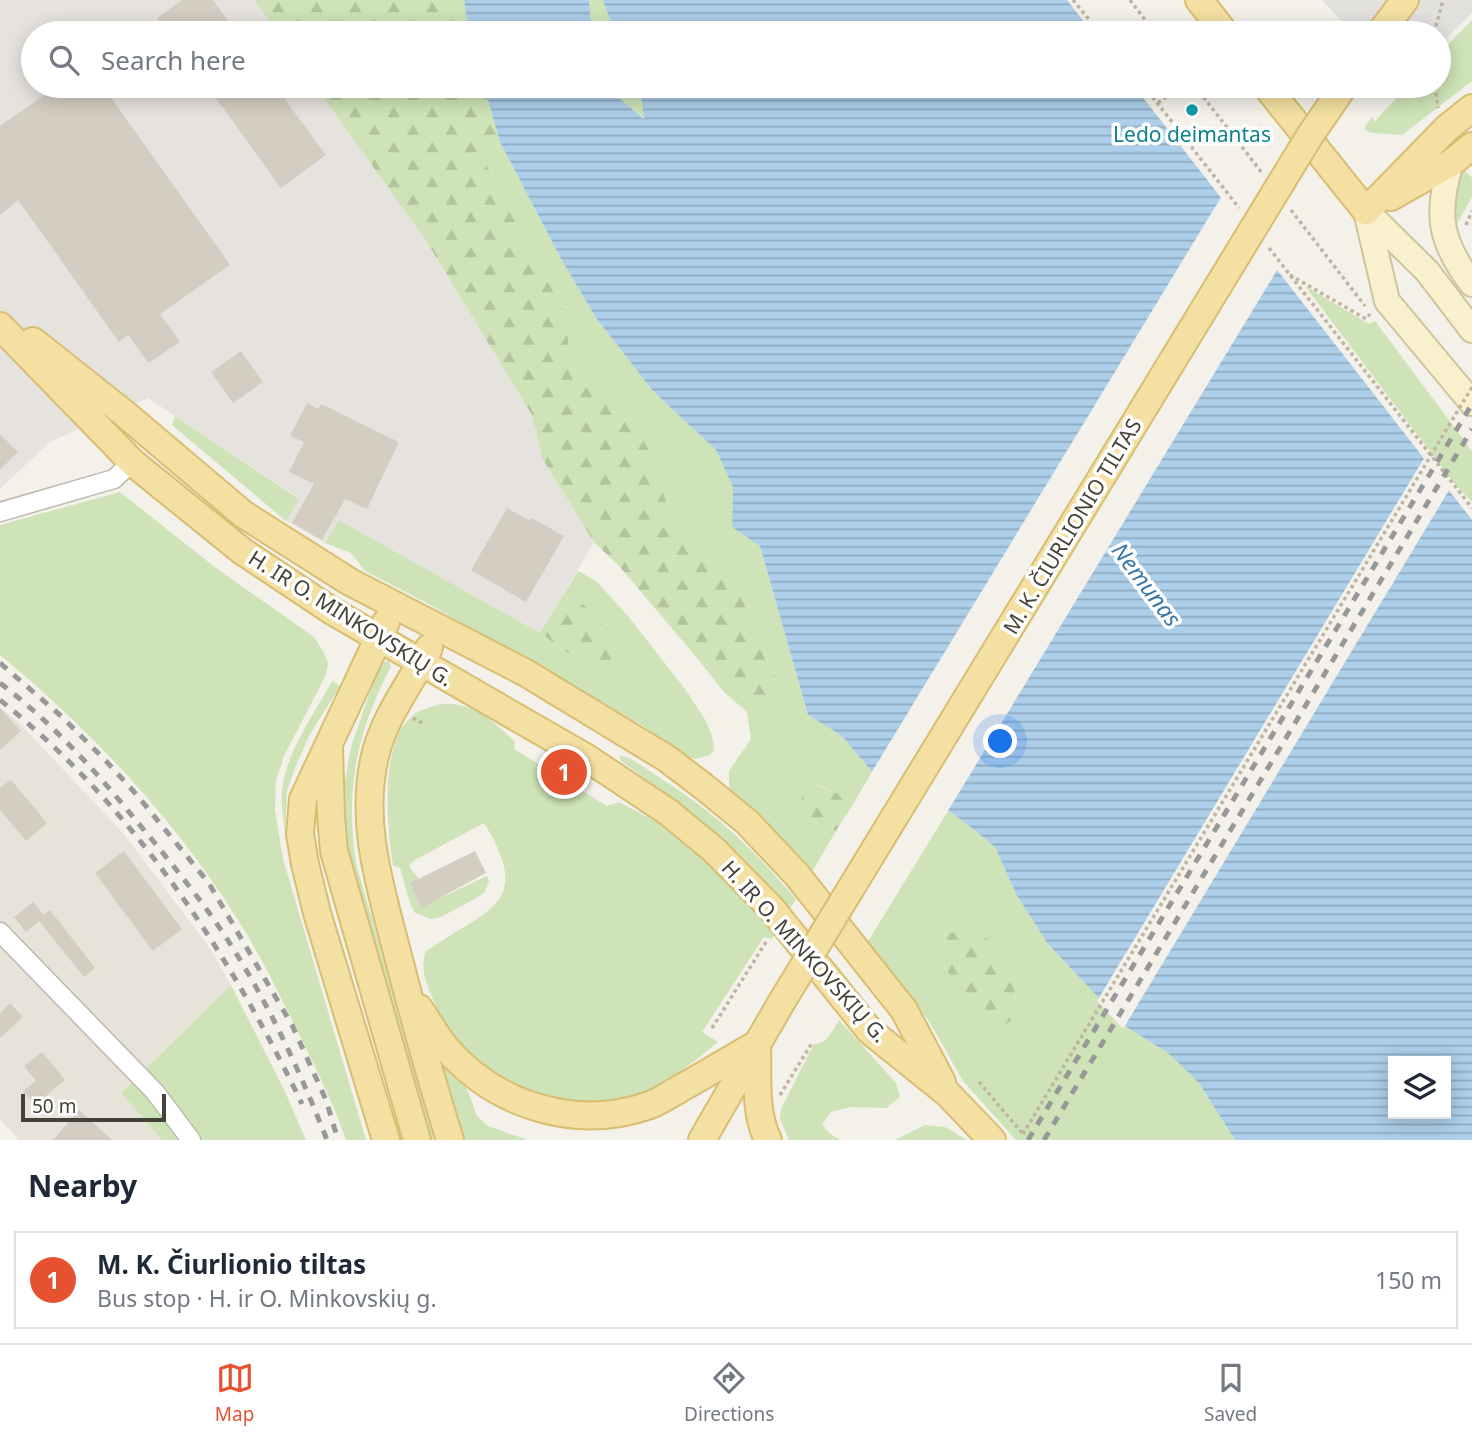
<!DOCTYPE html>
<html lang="en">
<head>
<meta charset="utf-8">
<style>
  body { margin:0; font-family:"Noto Sans",sans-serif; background:#f6f6f7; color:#1f2937 }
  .controls { position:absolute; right:21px; bottom:21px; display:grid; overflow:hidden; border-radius:0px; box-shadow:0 4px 18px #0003 }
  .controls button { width:63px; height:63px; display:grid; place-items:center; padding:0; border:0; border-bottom:2px solid #e0e1e3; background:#fff; color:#1f2937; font:35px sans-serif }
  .scale { position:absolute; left:21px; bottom:18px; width:145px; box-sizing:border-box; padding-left:7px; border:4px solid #474239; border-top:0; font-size:19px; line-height:24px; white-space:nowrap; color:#474239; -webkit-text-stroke:5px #fff; paint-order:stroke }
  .you { position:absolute; left:1001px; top:742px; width:24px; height:24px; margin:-18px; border:5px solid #fff; border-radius:50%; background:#1a73e8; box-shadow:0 0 0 10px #1a73e833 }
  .badge { display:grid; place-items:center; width:46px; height:46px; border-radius:50%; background:#e55230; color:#fff; font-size:23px; font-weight:700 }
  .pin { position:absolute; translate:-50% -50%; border:4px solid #fff; box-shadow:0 2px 7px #0006 }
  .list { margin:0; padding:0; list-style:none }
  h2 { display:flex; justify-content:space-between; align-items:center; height:91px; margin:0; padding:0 28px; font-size:30px }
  h2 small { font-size:23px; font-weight:400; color:#747a83 }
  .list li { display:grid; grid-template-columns:46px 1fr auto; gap:21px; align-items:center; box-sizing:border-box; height:98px; margin:0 14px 14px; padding:0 14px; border:2px solid #e0e1e3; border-radius:0px }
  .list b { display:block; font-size:26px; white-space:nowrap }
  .list p { margin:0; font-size:23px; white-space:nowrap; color:#747a83 }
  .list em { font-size:23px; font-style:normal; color:#747a83 }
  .icon { flex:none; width:38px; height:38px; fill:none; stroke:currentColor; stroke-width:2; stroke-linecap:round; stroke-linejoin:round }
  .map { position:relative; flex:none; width:1472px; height:1140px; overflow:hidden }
  .search { position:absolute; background:#fff; box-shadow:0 4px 18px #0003; left:21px; right:21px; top:21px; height:77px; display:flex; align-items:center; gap:18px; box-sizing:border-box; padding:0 24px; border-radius:38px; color:#747a83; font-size:26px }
  .sheet { height:203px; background:#fff }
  nav { display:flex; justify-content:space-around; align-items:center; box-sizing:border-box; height:98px; border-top:2px solid #e0e1e3; background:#fff; font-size:19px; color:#747a83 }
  nav a { display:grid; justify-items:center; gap:4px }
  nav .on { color:#e55230 }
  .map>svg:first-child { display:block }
  .residential { fill:#e7e3d9 }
  .industrial { fill:#e6e3df }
  .grass { fill:#cee3b7; fill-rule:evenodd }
  .forest { fill:url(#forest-firs) }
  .parking { fill:#e3e1de }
  .water { fill:url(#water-rules); fill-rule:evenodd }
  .pier { fill:#f3f1ea }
  .building { fill:#d4cdc1 }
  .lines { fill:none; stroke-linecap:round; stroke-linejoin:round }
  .street-casing { stroke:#beb9ae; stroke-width:21 }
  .secondary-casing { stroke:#cec49e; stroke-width:28 }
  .primary-casing { stroke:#d8be73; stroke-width:30 }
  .path { stroke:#bfb5a0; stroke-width:3.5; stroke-dasharray:3.5 3.5; stroke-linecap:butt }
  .street { stroke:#fff; stroke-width:18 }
  .secondary { stroke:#f9f1ce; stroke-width:24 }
  .primary { stroke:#f4e0a2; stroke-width:26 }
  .rail { stroke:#989898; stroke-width:5; stroke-dasharray:9 9; stroke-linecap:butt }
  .primary-bridge-casing { stroke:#d8be73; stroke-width:30; stroke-linecap:butt }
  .path-bridge { stroke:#bfb5a0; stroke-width:3.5; stroke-dasharray:3.5 3.5; stroke-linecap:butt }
  .primary-bridge { stroke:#f4e0a2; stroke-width:26 }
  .culture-dot { fill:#0f9aa8; stroke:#fff; stroke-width:2.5 }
  .labels { text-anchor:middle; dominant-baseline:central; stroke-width:7; stroke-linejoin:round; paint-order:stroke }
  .culture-label { font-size:21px; fill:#0d838f; stroke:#fff }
  .street-label { font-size:21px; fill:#474239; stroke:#fff }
  .water-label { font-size:23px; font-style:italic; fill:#3c77a9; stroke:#fff }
</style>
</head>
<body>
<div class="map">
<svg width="1472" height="1140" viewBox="0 0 1472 1140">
  <defs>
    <pattern id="forest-firs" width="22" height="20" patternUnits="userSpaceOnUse" patternTransform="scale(1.75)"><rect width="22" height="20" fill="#cee3b7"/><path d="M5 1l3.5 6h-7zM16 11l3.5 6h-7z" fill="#b2c49e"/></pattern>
    <pattern id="water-rules" width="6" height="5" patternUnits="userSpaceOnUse" patternTransform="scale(1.75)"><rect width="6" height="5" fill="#adcfea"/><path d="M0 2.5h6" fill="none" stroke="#8faabf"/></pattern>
  </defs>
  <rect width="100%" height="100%" fill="#f3f1ea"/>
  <path class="residential" d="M0,707L19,723L123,833L211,950L231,985L121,1093L162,1140H19L0,1119Z"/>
  <path class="industrial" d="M0,0H254L278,33H33V86H315L427,242L532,415L542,458L594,542L540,633L339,520L325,543L286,521L299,498L148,398L50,442L0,489Z"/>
  <g class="grass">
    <path d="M589,0H603L610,20L618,33H592Z"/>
    <path d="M1472,20V81L1402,135L1371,133L1365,130V126L1372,117L1375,121L1408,86H1439V54Z"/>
    <path d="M609,86H640L645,119L618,97Z"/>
    <path d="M500,142L560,257L596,318L653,391L716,450L733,487L732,527L760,546L808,715L842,736L872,772L850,809C837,792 829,788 809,783L801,795L804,812L820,825L836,831L812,872L772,829L733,797L729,786V771L751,739L747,712L724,692L697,658L748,693L761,699L778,685L737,587L707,561L670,514L651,453L620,401L569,349L565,313L538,264L516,247V217L483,159L485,149Z"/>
    <path d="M1464,169L1472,178V197L1453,231L1454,192Z"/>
    <path d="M1305,286L1369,324L1375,321L1472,451V502L1454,483Z"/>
    <path d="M175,416L299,499L286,521L172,425Z"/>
    <path d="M120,492L216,568L314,637L323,651L328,663L326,675L284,756L276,781L275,810L283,859L366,1140H346C333,1101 314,1065 296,1028C278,992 260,954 238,920C175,819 91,730 0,655V525Z"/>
    <path d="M339,520L540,633L602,678L584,604L563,595L578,571L596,581L628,616L685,689L706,721L712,736L714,750L710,755L695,759L687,756L642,725L423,601L365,571L351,553L325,543Z"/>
    <path d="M389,661L391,667C356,732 345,791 356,864L437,1140H431L343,847V792L351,747L373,683L384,662Z"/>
    <path d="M332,681L340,686L309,736L295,768L287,791L285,833C283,817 280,801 283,784C288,750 316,711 332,681Z"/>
    <path d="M441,704C473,702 493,721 515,742L514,749L607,806L619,802L664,826L707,863L775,933L772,939L764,937L702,1032L718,1042C689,1065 660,1091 623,1100C610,1103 594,1102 581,1101C515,1097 457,1060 432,997C425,979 421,971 425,952C484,910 536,906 484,823L415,860L409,866L419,879L410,884L421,907L487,876L489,881L485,892L476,898L441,917L431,919L415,913L410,903L400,868L393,865C387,826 379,746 411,717C419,709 431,707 441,704Z"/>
    <path d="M620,755C633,758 646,769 657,776C717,814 750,846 796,899L790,909L739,854L672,798L620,760Z"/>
    <path d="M948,811L968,825L995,847L1016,894L1048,944L1125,1026L1168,1053L1199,1083L1235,1140H1016L963,1081L929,1021L867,943ZM999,947L1009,968L1016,999L966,990L945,969Z"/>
    <path d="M231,985L286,1094L306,1140H162L121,1093Z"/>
    <path d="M839,1020L896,1083L900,1097L886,1108L851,1107L831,1112L822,1124L829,1133L840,1140H789L780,1119L781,1109L814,1044C827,1044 833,1030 839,1020Z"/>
    <path d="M439,1063L467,1089L477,1116L488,1126L528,1140H462Z"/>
    <path d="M925,1125L945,1127L967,1140H895Z"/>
  </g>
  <g class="forest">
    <path d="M254,0H464L469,33H278Z"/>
    <path d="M315,86H484L500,142L485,149L483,159L516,217V247L538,264L565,313L569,349L620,401L651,453L670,514L707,561L737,587L778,685L774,697L761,699L748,693L697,658L619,566L594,542L542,458L532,415L427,242Z"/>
    <path d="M563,595C570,598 578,600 583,604C599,615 637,669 614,683L602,678L540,633Z"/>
    <path d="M809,782L838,794L850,809L836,831L820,825L804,812L801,795Z"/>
    <path d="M976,932C983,937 995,942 1000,948C1008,959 1020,1002 1015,1014C1013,1020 1008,1023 1003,1026L990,1020L945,969L941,949L950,933Z"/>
  </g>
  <path class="parking" d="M1322,0H1472V13L1439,45V33H1353Z"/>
  <g class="water">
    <path d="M464,0H589L592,33H469Z"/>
    <path d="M603,0H1067L1093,33H618L610,20Z"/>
    <path d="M484,86H609L618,97L644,119L640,86H1134L1472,520V1140H1235L1199,1083L1168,1053L1125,1026L1048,944L1016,894L995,847L968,825L948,811L872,772L842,736L808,715L760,546L732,527L733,487L716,450L653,391L596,318L560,257L500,142ZM1393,1061H1446V1114H1393Z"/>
  </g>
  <g class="pier">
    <path d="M1223,194L1279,267L946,814L870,775Z"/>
    <path d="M1426,455L1451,487L1123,1029L1097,1001Z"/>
  </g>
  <g class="building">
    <path d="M182,0H213L237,33H168L157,18Z"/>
    <path d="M57,86H103L230,265L160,314L180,342L148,363L128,335L119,342L18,200L0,215V126Z"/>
    <path d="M207,86H275L326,155L281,188Z"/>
    <path d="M241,351L263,382L233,403L211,372Z"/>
    <path d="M307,403L318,409L321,404L399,442L367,509L345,499L322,540L292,523L314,484L289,472L304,442L290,436Z"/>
    <path d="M0,434L18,452L0,470Z"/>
    <path d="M507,508L530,521L532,518L564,536L526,602L471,570Z"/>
    <path d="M0,708L21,731L0,750Z"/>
    <path d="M11,780L47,823L26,841L0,810V788Z"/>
    <path d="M124,851L182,929L153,951L95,873Z"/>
    <path d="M475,851L486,873L421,908L410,883Z"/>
    <path d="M33,902L44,915L50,910L95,968L84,977L39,921L26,932L14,917Z"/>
    <path d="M10,1003L23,1017L0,1038V1013Z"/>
    <path d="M42,1052L65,1080L35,1105L23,1091L36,1081L24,1066Z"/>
    <path d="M79,1110L112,1140H53Z"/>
  </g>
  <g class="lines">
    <defs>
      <g id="street">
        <path d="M0,512L114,479L132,462"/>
        <path d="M0,932L155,1092L191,1140"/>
      </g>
      <g id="secondary">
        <path d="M1451,163C1435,214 1440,242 1472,284"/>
        <path d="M1366,211L1387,301L1472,403"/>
        <path d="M1366,211L1427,271L1472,330"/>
      </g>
      <g id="primary">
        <path d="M1199,0L1225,33"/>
        <path d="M1380,33L1405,0"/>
        <path d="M1266,86L1366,211"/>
        <path d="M1391,197L1451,163L1472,146"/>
        <path d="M1366,211L1447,128L1472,108"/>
        <path d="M0,326L132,462L242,551L332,611L587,758L668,812L714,850L771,908L870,1031L947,1093L992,1140"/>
        <path d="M33,341L125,414L243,514L350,582L526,673L666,758L703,786L747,822L797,875L904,1010L942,1082"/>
        <path d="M429,648C411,683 386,714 376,752C358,821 381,889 398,956C414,1018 431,1079 450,1140"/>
        <path d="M329,749L331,816L334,851L417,1140"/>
        <path d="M419,1008C428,1021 436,1036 446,1048C496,1106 577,1131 650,1105C661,1101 672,1093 683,1087C708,1073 732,1058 757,1044"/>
        <path d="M757,1044C758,1075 754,1112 768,1140"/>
        <path d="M386,1140L317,913L305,864L300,834L303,799L386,622"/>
        <path d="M702,1140L781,1003"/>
      </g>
    </defs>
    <use href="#street" class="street-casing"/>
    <use href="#secondary" class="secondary-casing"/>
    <use href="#primary" class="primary-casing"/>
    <g class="path">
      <path d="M1073,0L1100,33"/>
      <path d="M1130,0L1155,33"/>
      <path d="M1434,33L1443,0"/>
      <path d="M1144,86L1239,208"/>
      <path d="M1195,86L1262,173"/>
      <path d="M1435,86L1438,108"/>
      <path d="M1158,103L1180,86"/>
      <path d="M1291,210L1365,306"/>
      <path d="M1466,225L1472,211"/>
      <path d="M1269,248L1472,508"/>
      <path d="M1290,275L1366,319L1370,314"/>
      <path d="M413,718L422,723"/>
      <path d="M712,1028L766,942"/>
      <path d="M979,1082L1023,1134"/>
      <path d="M780,1095L812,1043"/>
    </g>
    <use href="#street" class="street"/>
    <use href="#secondary" class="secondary"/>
    <use href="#primary" class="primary"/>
    <g class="rail">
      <path d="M0,663L61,716L106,761L136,794L208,882L292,1025L326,1100L338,1140"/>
      <path d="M0,683C51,722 94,769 134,818C160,849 186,881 210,914C259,983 296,1061 327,1140"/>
      <path d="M0,700C133,806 229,952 302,1104"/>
      <path d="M1028,1140L1472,404"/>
      <path d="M1044,1140L1472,429"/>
    </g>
    <defs>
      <path id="primary-bridge" d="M781,1003L1309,137L1344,86"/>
    </defs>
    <use href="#primary-bridge" class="primary-bridge-casing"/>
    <path class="path-bridge" d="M1023,1134L1472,387"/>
    <use href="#primary-bridge" class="primary-bridge"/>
  </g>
  <circle class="culture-dot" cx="1192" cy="110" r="7"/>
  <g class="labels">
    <g class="culture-label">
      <text x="1192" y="134">Ledo deimantas</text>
    </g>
    <g class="street-label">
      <text transform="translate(1072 526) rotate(-59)">M. K. ČIURLIONIO TILTAS</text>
      <text transform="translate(351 618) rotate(32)">H. IR O. MINKOVSKIŲ G.</text>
      <text transform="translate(805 951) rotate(48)">H. IR O. MINKOVSKIŲ G.</text>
    </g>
    <g class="water-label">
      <text transform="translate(1147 584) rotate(53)">Nemunas</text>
    </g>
  </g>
</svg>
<div class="controls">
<button><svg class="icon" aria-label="layers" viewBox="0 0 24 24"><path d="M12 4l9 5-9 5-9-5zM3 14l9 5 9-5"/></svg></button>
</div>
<div class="scale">50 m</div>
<div class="you"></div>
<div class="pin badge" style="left:564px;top:772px">1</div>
<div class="search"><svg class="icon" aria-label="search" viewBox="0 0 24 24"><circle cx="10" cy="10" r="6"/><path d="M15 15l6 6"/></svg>Search here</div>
</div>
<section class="sheet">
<h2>Nearby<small></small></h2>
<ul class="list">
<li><span class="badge">1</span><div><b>M. K. Čiurlionio tiltas</b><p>Bus stop · H. ir O. Minkovskių g.</p></div><em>150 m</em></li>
</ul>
</section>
<nav>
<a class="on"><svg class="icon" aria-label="map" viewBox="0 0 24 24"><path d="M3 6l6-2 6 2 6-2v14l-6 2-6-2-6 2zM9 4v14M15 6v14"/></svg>Map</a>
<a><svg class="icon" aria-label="directions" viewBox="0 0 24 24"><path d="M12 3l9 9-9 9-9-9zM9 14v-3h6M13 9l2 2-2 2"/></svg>Directions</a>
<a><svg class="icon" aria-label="saved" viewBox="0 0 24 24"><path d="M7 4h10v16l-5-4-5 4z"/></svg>Saved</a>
</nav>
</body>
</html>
